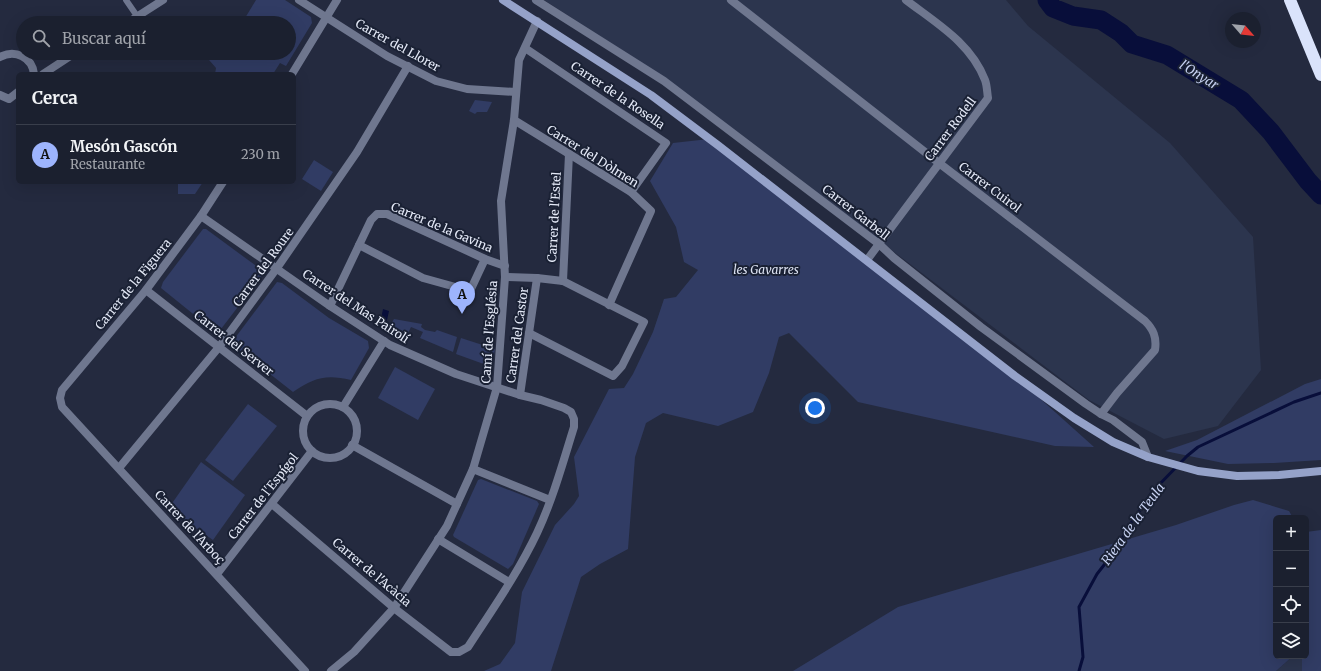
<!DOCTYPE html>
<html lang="es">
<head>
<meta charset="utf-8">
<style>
  body { margin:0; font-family:Merriweather,serif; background:#282d3b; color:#f1f3f6 }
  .controls { position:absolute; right:12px; bottom:12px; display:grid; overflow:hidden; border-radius:6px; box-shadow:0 4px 16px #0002 }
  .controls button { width:36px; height:36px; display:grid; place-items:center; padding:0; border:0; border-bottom:1px solid #393e4b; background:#1b202f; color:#f1f3f6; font:20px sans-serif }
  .compass { position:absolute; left:1225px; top:12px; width:36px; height:36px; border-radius:50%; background:#1b202f; box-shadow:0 4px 16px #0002; rotate:118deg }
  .you { position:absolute; left:815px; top:408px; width:14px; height:14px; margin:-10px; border:3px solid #fff; border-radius:50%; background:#1a73e8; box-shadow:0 0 0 6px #1a73e833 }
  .badge { display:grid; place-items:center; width:26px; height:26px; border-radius:50%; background:#9db4fd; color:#111; font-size:13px; font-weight:700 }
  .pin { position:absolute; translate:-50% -33px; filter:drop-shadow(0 1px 2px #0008) }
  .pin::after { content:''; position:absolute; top:21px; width:14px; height:12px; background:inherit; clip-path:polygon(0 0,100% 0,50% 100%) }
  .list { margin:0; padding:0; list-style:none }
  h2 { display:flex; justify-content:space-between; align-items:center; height:52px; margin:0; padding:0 16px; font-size:17px }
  h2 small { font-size:13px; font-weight:400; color:#a0a3aa }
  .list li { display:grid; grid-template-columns:26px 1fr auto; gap:12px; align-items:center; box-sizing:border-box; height:60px; padding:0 16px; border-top:1px solid #393e4b }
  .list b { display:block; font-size:15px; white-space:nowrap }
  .list p { margin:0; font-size:13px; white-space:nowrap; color:#a0a3aa }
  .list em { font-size:13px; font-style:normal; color:#a0a3aa }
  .icon { flex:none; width:22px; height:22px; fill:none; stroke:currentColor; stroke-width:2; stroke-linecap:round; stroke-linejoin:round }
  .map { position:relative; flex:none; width:1321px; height:671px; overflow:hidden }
  .search { position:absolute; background:#1b202f; box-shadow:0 4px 16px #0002; left:16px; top:16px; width:280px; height:44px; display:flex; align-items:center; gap:10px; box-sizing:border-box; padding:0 14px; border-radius:22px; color:#a0a3aa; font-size:15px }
  .panel { position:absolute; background:#1b202f; box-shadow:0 4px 16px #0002; left:16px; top:72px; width:280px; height:112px; border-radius:6px }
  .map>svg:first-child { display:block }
  .built { fill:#2c354e }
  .green { fill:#313c64 }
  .water { fill:#080e3a }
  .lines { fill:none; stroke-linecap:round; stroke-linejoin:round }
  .stream { stroke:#080e3a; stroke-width:3 }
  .river { stroke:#080e3a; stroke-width:19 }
  .lane { stroke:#6f778f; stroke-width:6 }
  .street { stroke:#6f778f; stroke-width:8 }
  .secondary { stroke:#95a2c9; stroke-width:8 }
  .highway { stroke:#dae3fb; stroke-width:12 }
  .labels { text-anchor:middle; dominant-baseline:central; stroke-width:4; stroke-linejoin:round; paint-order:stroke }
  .street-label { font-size:12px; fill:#e4e9f7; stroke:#1a2134 }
  .park-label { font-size:12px; font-style:italic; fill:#dde3f3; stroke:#1a2134 }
  .water-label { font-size:13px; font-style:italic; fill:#c7d2f2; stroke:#1a2134 }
</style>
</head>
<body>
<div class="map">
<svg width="1321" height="671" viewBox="0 0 1321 671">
  <rect width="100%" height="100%" fill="#242a3f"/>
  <g class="built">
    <path d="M544,0H1006L1028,26L1170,143L1253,237L1261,370L1218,426L1164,439L1089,400L665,78Z"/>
    <path d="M1293,656H1300L1302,657V671H1276Z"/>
  </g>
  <g class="green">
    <path d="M256,0H285L311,17L312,23L286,66L280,63L273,74H215L216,68L203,53H289V23H242Z"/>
    <path d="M475,100L492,102L487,112H477L475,114L469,111Z"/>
    <path d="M709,139L1015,376L1094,447L1055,446L858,402L789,333L779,337L769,373L753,412L718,426L663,413L646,423L635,457L628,549L600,564L581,577L551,671H484L500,664L515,643L522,592L555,525L574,504L579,496L574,457L609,389L624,388L633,374L653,332L664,299L676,297L698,270L684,262L676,227L650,181L673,143Z"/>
    <path d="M314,160L333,172L321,191L302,179Z"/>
    <path d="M178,182H203L195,194H178Z"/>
    <path d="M203,229H206L263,271V274L221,329H215L208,326L161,288L163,282Z"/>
    <path d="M277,282L282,283L329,318L368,341L369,348L351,380C325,374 314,378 293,392L234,346L233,341L235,338Z"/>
    <path d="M394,319L422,324L421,327L425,330L435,332L437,330L457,337L453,352L420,338L423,332L411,327L408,333L390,326Z"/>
    <path d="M461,338L495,349L492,367L456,354Z"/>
    <path d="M395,367L435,389L418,420L378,398Z"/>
    <path d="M1321,379V460L1274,463L1228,464L1165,451L1197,440L1305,384Z"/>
    <path d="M248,404L277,426L233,481L205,460Z"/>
    <path d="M201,462L245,495L213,540L168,509Z"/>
    <path d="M481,479L537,501L539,504L513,564L508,569L454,537L453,535L478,480Z"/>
    <path d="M1253,500L1289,511L1293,518H1276V656H1293L1276,671H793L898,607L1176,525L1234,505Z"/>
    <path d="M1321,530V671H1302V658L1300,656H1306V532Z"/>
  </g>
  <path class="water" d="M383,309L389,311L386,325L380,324Z"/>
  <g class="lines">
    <path class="stream" d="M1079,671L1083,657L1079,607L1097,574L1115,551L1129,526L1153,491L1187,456L1198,447L1294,402L1321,393"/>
    <path class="river" d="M1047,0L1053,8L1073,16L1101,20L1121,33L1132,44L1167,55L1241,100L1271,132L1308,181L1321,195"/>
    <path class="lane" d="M126,0L137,16"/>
    <g class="street">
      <path d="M299,0L387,56L436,81L467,89L516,92"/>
      <path d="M536,0L664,81L879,244L894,258L981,327L1086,404L1101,414L1113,420L1142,442L1148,457"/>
      <path d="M731,0L939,163L1145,321C1153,329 1157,337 1155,350L1117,393L1101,414"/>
      <path d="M127,23L163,0"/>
      <path d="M525,48L666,143L631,192"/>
      <path d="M0,57C15,49 32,57 34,74"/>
      <path d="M43,74L75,53"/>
      <path d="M292,74L337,0"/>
      <path d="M0,95L9,99L18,92"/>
      <path d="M514,120L631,192L651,211L609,305"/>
      <path d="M223,182L201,216L146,290L62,390L60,398L62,407L305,671"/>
      <path d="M201,216L330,306L390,345L456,374L520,395L541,400L564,408L571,412L574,419V427C563,462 553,499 537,533C518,573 492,610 468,647L459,652H451L394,608L272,504"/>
      <path d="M359,245L423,278L470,291L485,259"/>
      <path d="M867,260L988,98C987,92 987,85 985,80C971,43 936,23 906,0"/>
      <path d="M505,277L537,278L563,281L644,322L622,366L613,376L529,333"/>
      <path d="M563,281L569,154"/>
      <path d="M146,290L307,416"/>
      <path d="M330,306L371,220L377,214H387L485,259L505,266"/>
      <path d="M520,395L537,278"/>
      <circle cx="330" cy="431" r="27"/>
      <path d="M343,407L384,341"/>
      <path d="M352,445L457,504"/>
      <path d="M119,468L219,347L277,268L357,152L408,66"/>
      <path d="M473,469L550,500"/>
      <path d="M438,539L509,582"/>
      <path d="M217,574L312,451"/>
      <path d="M331,671L354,652L394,608L447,526L473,469L497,387L505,277L501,201L514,120L519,60L537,21"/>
    </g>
    <path class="secondary" d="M503,0L651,95L719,146L1015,376L1074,418L1113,442L1148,457L1198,471L1237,476L1279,475L1321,471"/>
    <path class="highway" d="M1290,0L1321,75"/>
  </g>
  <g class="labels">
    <g class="street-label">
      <text transform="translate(398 45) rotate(29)">Carrer del Llorer</text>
      <text transform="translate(618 95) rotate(34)">Carrer de la Rosella</text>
      <text transform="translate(950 129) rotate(-53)">Carrer Rodell</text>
      <text transform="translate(593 156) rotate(32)">Carrer del Dòlmen</text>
      <text transform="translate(990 187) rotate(37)">Carrer Cuirol</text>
      <text transform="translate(856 212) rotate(38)">Carrer Garbell</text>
      <text transform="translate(554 217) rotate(-87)">Carrer de l'Estel</text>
      <text transform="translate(442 227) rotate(23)">Carrer de la Gavina</text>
      <text transform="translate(263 267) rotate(-54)">Carrer del Roure</text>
      <text transform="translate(133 284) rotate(-51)">Carrer de la Figuera</text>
      <text transform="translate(356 306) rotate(33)">Carrer del Mas Pairolí</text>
      <text transform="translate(489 332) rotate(-86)">Camí de l'Església</text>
      <text transform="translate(517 335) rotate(-82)">Carrer del Castor</text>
      <text transform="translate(234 343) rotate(38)">Carrer del Server</text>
      <text transform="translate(263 496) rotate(-52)">Carrer de l'Espígol</text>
      <text transform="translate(190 527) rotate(47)">Carrer de l'Arboç</text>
      <text transform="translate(372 572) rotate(40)">Carrer de l'Acàcia</text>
    </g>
    <g class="park-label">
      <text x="766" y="269">les Gavarres</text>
    </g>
    <g class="water-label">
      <text transform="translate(1199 75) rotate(32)">l'Onyar</text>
      <text transform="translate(1133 524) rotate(-54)">Riera de la Teula</text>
    </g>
  </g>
</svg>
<div class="controls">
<button>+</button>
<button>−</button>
<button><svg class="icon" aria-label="locate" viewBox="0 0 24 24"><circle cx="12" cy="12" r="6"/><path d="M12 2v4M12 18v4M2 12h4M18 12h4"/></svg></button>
<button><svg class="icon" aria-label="layers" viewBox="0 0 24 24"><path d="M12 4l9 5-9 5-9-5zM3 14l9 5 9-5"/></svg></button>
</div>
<svg class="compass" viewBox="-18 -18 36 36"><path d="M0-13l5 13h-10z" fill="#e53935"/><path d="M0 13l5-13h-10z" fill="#a0a3aa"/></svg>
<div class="you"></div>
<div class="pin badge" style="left:462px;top:314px">A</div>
<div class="search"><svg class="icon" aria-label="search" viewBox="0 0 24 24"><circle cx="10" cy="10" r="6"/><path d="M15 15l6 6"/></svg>Buscar aquí</div>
<section class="panel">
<h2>Cerca<small></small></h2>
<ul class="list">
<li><span class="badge">A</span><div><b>Mesón Gascón</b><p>Restaurante</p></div><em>230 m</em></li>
</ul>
</section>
</div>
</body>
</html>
